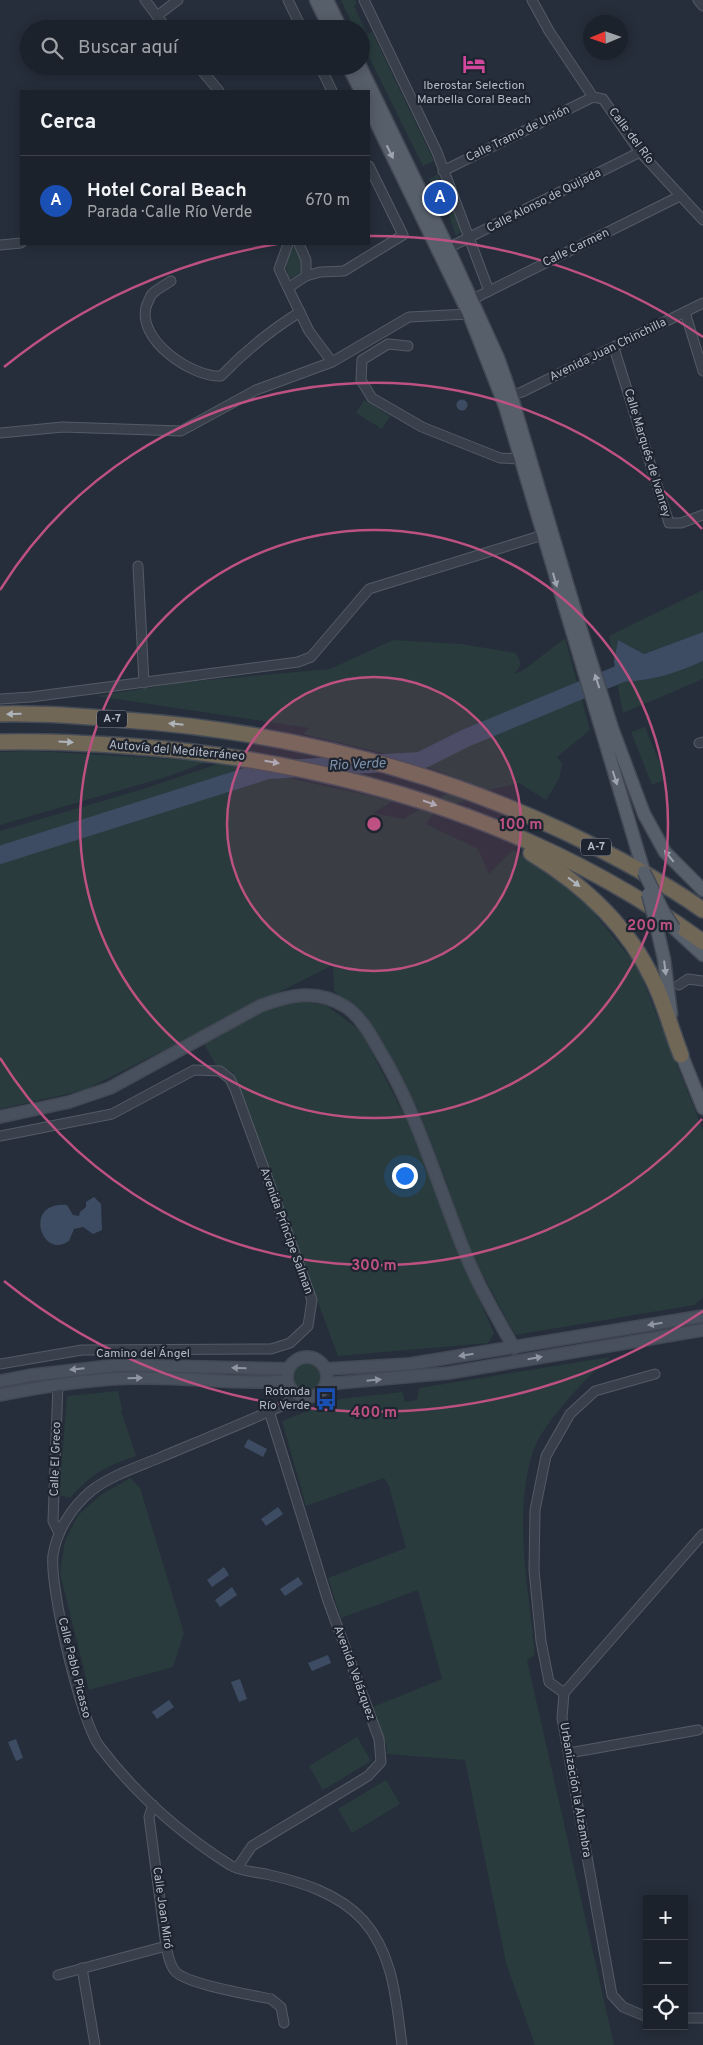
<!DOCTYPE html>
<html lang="es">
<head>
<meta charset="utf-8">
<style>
  body { margin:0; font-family:Overpass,sans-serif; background:#252a34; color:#f1f3f6 }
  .controls { position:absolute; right:15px; bottom:15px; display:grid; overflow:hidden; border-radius:0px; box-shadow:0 2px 12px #0003 }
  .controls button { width:45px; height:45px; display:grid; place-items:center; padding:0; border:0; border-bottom:1px solid #3a3f48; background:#1c222c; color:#f1f3f6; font:25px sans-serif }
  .compass { position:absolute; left:583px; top:15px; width:45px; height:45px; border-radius:50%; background:#1c222c; box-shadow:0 2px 12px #0003; rotate:268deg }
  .you { position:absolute; left:404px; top:1175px; width:18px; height:18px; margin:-12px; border:4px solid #fff; border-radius:50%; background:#1a73e8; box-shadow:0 0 0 8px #1a73e833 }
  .badge { display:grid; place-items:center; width:32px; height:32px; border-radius:50%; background:#0b8043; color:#fff; font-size:16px; font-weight:700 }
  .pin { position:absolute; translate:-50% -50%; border:2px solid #fff; box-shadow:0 1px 5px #0006 }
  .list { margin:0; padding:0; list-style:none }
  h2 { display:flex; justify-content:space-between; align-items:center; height:65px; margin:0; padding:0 20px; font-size:21px }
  h2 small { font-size:16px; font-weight:400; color:#a0a4a9 }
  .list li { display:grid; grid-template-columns:32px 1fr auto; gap:15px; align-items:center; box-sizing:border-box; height:90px; padding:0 20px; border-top:1px solid #3a3f48 }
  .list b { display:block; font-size:19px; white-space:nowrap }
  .list p { margin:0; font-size:16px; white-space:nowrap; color:#a0a4a9 }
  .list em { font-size:16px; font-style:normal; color:#a0a4a9 }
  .icon { flex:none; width:28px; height:28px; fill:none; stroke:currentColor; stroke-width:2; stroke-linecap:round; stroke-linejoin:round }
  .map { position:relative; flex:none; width:703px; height:2045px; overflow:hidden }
  .search { position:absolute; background:#1c222c; box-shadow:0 2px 12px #0003; left:20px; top:20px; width:350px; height:55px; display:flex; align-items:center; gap:12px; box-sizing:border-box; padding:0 18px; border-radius:28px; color:#a0a4a9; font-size:19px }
  .panel { position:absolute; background:#1c222c; box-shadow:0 2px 12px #0003; left:20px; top:90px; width:350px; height:155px; border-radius:0px }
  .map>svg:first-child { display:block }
  .green { fill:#293b3d }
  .water { fill:#3d4c62 }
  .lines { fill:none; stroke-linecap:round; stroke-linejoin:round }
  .river { stroke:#3d4c62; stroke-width:18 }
  .street-casing { stroke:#545b66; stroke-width:11 }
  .secondary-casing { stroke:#424954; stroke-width:14 }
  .primary-casing { stroke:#424954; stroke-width:15 }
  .highway-casing { stroke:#444b56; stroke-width:18 }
  .street { stroke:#39404b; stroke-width:9 }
  .secondary { stroke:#48505e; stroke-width:11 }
  .primary { stroke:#575f6b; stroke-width:12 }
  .highway { stroke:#716757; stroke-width:15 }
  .primary-bridge-casing { stroke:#424954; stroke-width:15; stroke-linecap:butt }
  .primary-bridge { stroke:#575f6b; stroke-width:12 }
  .oneway { fill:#9ea5b0 }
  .oneway2 { fill:#aeb4bc }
  .oneway3 { fill:#8f96a2 }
  .ring { fill:none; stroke:#bd5181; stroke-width:2.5 }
  .labels { text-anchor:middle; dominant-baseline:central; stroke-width:4.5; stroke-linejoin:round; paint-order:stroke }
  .shield { fill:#1e2530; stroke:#888f9a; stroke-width:1 }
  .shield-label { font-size:11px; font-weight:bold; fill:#b5bcc7 }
  .poi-label { font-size:12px; fill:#b5bcc7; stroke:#1e2530 }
  .street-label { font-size:12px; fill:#b5bcc7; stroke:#1e2530 }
  .water-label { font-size:14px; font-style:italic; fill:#7f92ab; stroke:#1e2530 }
  .centre { fill:#bd5181; stroke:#1e2530; stroke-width:2.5 }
  .ring-label { font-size:15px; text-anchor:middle; font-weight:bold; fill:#bd5181; stroke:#1e2530; stroke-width:4.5; stroke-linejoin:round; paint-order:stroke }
</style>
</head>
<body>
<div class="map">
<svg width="703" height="2045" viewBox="0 0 703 2045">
  <rect width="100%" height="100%" fill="#262e3b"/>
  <g class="green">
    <path d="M341,0H355L357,4L354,6L367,34L372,32L434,161L423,166L361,41V29H355Z"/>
    <path d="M438,174L462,231L456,236L448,212L429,179Z"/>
    <path d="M292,244H296L301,256L300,273L291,278L288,277L286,265Z"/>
    <path d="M364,400L390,416L382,429L356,413Z"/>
    <path d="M703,590V632L644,654L618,640L614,661L609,636Z"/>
    <path d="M565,638L590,730L557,757L562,764L559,779L546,800L519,783L492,789L433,814L426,824L478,849L489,874L513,850L576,890L638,968L703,1130V1297L694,1305L515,1335L461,1234L447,1184L416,1106L367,1018L334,991L333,965L85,1090L0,1109V831L140,790L221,763L393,801L373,813L403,819L467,782L403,758L303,734L309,728L96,696L185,682L330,669L393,640L461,644L516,653L521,664L515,674L525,669Z"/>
    <path d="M703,661V679L623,713L617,682C651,681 672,675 703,661Z"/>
    <path d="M645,727L666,779L652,785L631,732Z"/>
    <path d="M32,751L209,761L169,776L0,825V752Z"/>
    <path d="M300,1001L326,1005L361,1031L412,1130L457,1249L494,1333L488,1343L338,1356L233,1073L216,1065L203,1042L268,1008Z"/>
    <path d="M610,1357C586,1378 540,1425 532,1455C513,1518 529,1591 535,1655L527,1660L614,2045H535L506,1963L465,1760L387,1754V1747L373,1707L442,1679L418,1590L341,1618L328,1578L406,1548L389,1486L384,1478L306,1506L282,1421L340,1399L402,1392L405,1402L417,1400L419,1388Z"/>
    <circle cx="307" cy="1376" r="14"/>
    <path d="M118,1391L122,1409L121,1411L136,1456C105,1467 92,1473 70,1498L59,1495L67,1396Z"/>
    <path d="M130,1478L140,1488L184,1633L173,1667L89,1690L60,1573L65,1541L78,1515L101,1495Z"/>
    <path d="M357,1737L371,1761L323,1790L309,1766Z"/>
    <path d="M386,1780L400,1804L352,1833L338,1809Z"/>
  </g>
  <g class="water">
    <circle cx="462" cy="405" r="5.5"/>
    <path d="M703,632V661C672,675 651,681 617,682L614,661L618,640L644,654Z"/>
    <path d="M94,1197L101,1204L102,1230L93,1234L83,1227L74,1229L69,1241C42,1261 22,1201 67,1205L73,1215L79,1216L80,1212L86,1207V1202Z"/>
    <path d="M248,1439L267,1449L263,1457L244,1447Z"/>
    <path d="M278,1507L283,1514L266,1526L261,1519Z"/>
    <path d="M224,1567L229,1575L212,1587L207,1580Z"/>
    <path d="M298,1577L303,1584L285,1596L280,1589Z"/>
    <path d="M232,1587L237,1595L220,1607L215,1600Z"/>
    <path d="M328,1655L331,1663L312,1671L308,1663Z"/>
    <path d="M240,1679L247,1699L239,1702L231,1682Z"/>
    <path d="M169,1700L174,1707L157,1719L152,1712Z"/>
    <path d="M16,1739L23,1758L16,1761L8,1742Z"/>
  </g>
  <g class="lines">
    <path class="river" d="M0,855L268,770L420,761L466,738L639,666"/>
    <defs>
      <g id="street">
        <path d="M145,0L157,16L178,0"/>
        <path d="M288,0L302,29"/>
        <path d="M364,0L437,152L489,291"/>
        <path d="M532,0L549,31L593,97L603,99L640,152L703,220"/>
        <path d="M698,0L703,6"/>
        <path d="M157,16L167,29"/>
        <path d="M198,66L219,91"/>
        <path d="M320,66L332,91"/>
        <path d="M443,171L593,97"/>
        <path d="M288,244L279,269L288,288L306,276V260L299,244"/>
        <path d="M0,245L21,243"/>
        <path d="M448,248L640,152"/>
        <path d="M306,276L320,272L344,271L403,235L369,166"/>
        <path d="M171,281C165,285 157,289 152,294C150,296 149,301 147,304C134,339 193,378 221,376C245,351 271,330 300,312"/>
        <path d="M288,288L309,331L332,362"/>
        <path d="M473,299L680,196"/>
        <path d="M685,312L703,371"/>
        <path d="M408,346L388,344L362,360L361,380L372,398L422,427L500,458L521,459"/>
        <path d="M614,348L669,523H681L703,515"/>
        <path d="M511,395L522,392L703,303"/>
        <path d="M0,433L63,427L181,431L256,390L332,362L409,317L469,314"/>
        <path d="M138,566L144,683"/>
        <path d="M0,699L31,697L298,662L311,657L369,589L543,535"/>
        <path d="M699,743L703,742"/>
        <path d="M679,985L688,979L703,981"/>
        <path d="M0,1136L112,1114L194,1070L220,1071L230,1079L235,1089L312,1300L308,1326L290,1343L271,1349L82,1350L0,1364"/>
        <path d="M58,1384L53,1521L59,1533"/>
        <path d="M297,1395L286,1404C244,1423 202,1440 159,1458C137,1467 110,1476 91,1491C72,1507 57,1530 53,1555C49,1586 81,1723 100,1747C135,1793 181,1834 230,1865C239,1871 255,1872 266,1874C301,1882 338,1893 363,1920C394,1955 396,2001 402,2045"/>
        <path d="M564,1693L549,1682L541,1641L534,1570L535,1510L546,1456L570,1414L595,1391L655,1374"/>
        <path d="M569,1753L698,1730"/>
        <path d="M153,1805L149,1817L166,1946C168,1954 169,1964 175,1971C185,1984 252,1995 271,1999L281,2007L284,2023"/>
        <path d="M237,1868L252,1846L368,1776L381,1762L379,1739L328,1601L269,1411"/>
        <path d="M82,1968L95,2045"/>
        <path d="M58,1975L166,1946"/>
        <path d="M647,2017L623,2007L612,1995L562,1718L564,1693L703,1534"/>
        <path d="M684,2018H703"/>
      </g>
      <g id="secondary">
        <path d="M0,1117L69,1102L110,1088L260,1006C289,995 317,988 346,1007C360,1016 370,1034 378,1048C416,1110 435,1177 461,1243C475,1280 495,1314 514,1348"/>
        <circle cx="307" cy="1377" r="20"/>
        <path d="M326,1369L410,1364L703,1316"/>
        <path d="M0,1381L33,1375L119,1365L288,1369"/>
        <path d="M326,1384L448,1373L703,1330"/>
        <path d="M0,1395C49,1385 99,1377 149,1378C194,1378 242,1385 287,1381"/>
      </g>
      <g id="primary">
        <path d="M316,0L330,29"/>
        <path d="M327,0L341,29"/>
        <path d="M348,66L361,91"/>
        <path d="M360,66L448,248L498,358L511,395L579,624L612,728L644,814L665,852L703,890"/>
        <path d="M369,108L469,314L505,406L644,872"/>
        <path d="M655,920L664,959L671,1014"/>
        <path d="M674,928L703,955"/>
        <path d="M678,1046L703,1108"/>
      </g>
      <g id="highway">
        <path d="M0,714C42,713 83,716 125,720C280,731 424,766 565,832C613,855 660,880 703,910"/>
        <path d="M0,742C43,741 85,743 128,746C333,760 536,820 703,942"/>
        <path d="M531,853C582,884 627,924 653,980C665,1004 671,1030 681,1055"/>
      </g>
    </defs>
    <use href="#street" class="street-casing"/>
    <use href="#secondary" class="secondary-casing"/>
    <use href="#primary" class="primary-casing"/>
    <use href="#highway" class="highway-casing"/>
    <use href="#street" class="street"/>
    <use href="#secondary" class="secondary"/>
    <use href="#primary" class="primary"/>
    <use href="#highway" class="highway"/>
    <defs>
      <g id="primary-bridge">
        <path d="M644,872L663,911L674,928"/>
        <path d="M648,894L655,920"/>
      </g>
    </defs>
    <use href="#primary-bridge" class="primary-bridge-casing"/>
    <use href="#primary-bridge" class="primary-bridge"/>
  </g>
  <defs><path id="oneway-solid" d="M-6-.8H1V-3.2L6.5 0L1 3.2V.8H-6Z" transform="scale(1.25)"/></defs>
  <g class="oneway">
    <use href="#oneway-solid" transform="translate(390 152) rotate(64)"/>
    <use href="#oneway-solid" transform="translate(555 580) rotate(74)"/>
    <use href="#oneway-solid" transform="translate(597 681) rotate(-108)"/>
    <use href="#oneway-solid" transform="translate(615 778) rotate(72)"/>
    <use href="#oneway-solid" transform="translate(669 856) rotate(-129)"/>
    <use href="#oneway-solid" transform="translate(665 968) rotate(83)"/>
  </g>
  <g class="oneway2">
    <use href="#oneway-solid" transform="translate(14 714) rotate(179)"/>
    <use href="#oneway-solid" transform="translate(176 724) rotate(-174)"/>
    <use href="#oneway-solid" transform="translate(66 742) rotate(4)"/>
    <use href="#oneway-solid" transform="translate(272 762) rotate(10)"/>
    <use href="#oneway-solid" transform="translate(430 803) rotate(19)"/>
    <use href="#oneway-solid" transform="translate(574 882) rotate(37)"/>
  </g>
  <g class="oneway3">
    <use href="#oneway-solid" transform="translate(655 1324) rotate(171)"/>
    <use href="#oneway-solid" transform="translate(466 1355) rotate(171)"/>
    <use href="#oneway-solid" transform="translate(535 1358) rotate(-10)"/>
    <use href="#oneway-solid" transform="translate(239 1368) rotate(-179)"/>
    <use href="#oneway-solid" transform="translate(77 1369) rotate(174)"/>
    <use href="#oneway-solid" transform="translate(135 1378) rotate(-2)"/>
    <use href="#oneway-solid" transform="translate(374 1380) rotate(-6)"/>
  </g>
  <circle cx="374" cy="824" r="147" fill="#bd5181" fill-opacity=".12"/>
  <g class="ring">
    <circle cx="374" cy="824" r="147"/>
    <circle cx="374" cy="824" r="294"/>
    <path d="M702 1119A441 441 0 0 1 0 1058M0 590A441 441 0 0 1 702 529"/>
    <path d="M703 1311A588 588 0 0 1 4 1281M4 367A588 588 0 0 1 277 244M369 236A588 588 0 0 1 703 337"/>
  </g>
  <defs>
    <symbol id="hotel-bare" viewBox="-9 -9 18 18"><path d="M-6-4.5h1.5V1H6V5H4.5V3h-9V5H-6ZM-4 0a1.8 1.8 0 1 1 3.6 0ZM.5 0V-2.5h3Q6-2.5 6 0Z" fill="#d1479c" stroke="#1e2530" stroke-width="2.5" paint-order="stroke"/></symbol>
    <symbol id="bus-bare" viewBox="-9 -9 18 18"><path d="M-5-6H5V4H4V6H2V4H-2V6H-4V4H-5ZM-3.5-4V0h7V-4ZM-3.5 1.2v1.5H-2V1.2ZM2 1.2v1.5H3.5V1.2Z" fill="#1a4fb4" stroke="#1e2530" stroke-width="2.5" paint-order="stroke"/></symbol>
  </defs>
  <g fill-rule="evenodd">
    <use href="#hotel-bare" x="458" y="48" width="32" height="32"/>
    <use href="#bus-bare" x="310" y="1383" width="32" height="32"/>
  </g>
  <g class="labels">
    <g class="shield">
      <rect x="97" y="710.5" width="30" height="17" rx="4"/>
      <rect x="581" y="838.5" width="30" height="17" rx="4"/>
    </g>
    <g class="shield-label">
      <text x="112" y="719">A-7</text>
      <text x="596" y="847">A-7</text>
    </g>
    <g class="poi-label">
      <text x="474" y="86">Iberostar Selection<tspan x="474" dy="14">Marbella Coral Beach</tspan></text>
      <text x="310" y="1392" text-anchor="end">Rotonda<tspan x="310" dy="14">Río Verde</tspan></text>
    </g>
    <g class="street-label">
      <text transform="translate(518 134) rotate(-26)">Calle Tramo de Unión</text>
      <text transform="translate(631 136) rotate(53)">Calle del Río</text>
      <text transform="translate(544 201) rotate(-27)">Calle Alonso de Quijada</text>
      <text transform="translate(576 248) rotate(-26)">Calle Carmen</text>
      <text transform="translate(608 350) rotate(-26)">Avenida Juan Chinchilla</text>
      <text transform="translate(647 453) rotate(73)">Calle Marqués de Ivanrey</text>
      <text transform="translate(177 751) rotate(5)">Autovía del Mediterráneo</text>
      <text transform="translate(286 1231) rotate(70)">Avenida Príncipe Salman</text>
      <text x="143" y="1354">Camino del Ángel</text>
      <text transform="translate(56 1459) rotate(-88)">Calle El Greco</text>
      <text transform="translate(74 1668) rotate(76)">Calle Pablo Picasso</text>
      <text transform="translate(354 1673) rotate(70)">Avenida Velázquez</text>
      <text transform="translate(575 1790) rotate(80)">Urbanización la Alzambra</text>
      <text transform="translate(162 1908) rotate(82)">Calle Joan Miró</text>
    </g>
    <g class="water-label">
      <text transform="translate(357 765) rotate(-3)">Rio Verde</text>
    </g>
  </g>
  <circle cx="374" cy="824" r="8" class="centre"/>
  <g class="ring-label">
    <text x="521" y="829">100 m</text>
    <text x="650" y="930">200 m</text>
    <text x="374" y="1270">300 m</text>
    <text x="374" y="1417">400 m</text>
  </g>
</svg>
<div class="controls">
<button>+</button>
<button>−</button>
<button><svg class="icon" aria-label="locate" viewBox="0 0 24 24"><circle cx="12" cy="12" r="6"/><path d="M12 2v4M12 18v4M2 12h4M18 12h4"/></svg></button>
</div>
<svg class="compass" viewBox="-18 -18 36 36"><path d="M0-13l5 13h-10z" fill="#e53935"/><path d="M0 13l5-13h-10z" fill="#a0a4a9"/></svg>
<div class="you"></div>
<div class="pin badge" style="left:440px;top:198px;background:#1a4fb4">A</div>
<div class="search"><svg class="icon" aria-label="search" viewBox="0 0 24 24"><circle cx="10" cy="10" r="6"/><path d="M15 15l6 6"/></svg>Buscar aquí</div>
<section class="panel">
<h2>Cerca<small></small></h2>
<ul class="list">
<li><span class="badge" style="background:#1a4fb4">A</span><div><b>Hotel Coral Beach</b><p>Parada · Calle Río Verde</p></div><em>670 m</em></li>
</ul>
</section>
</div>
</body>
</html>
